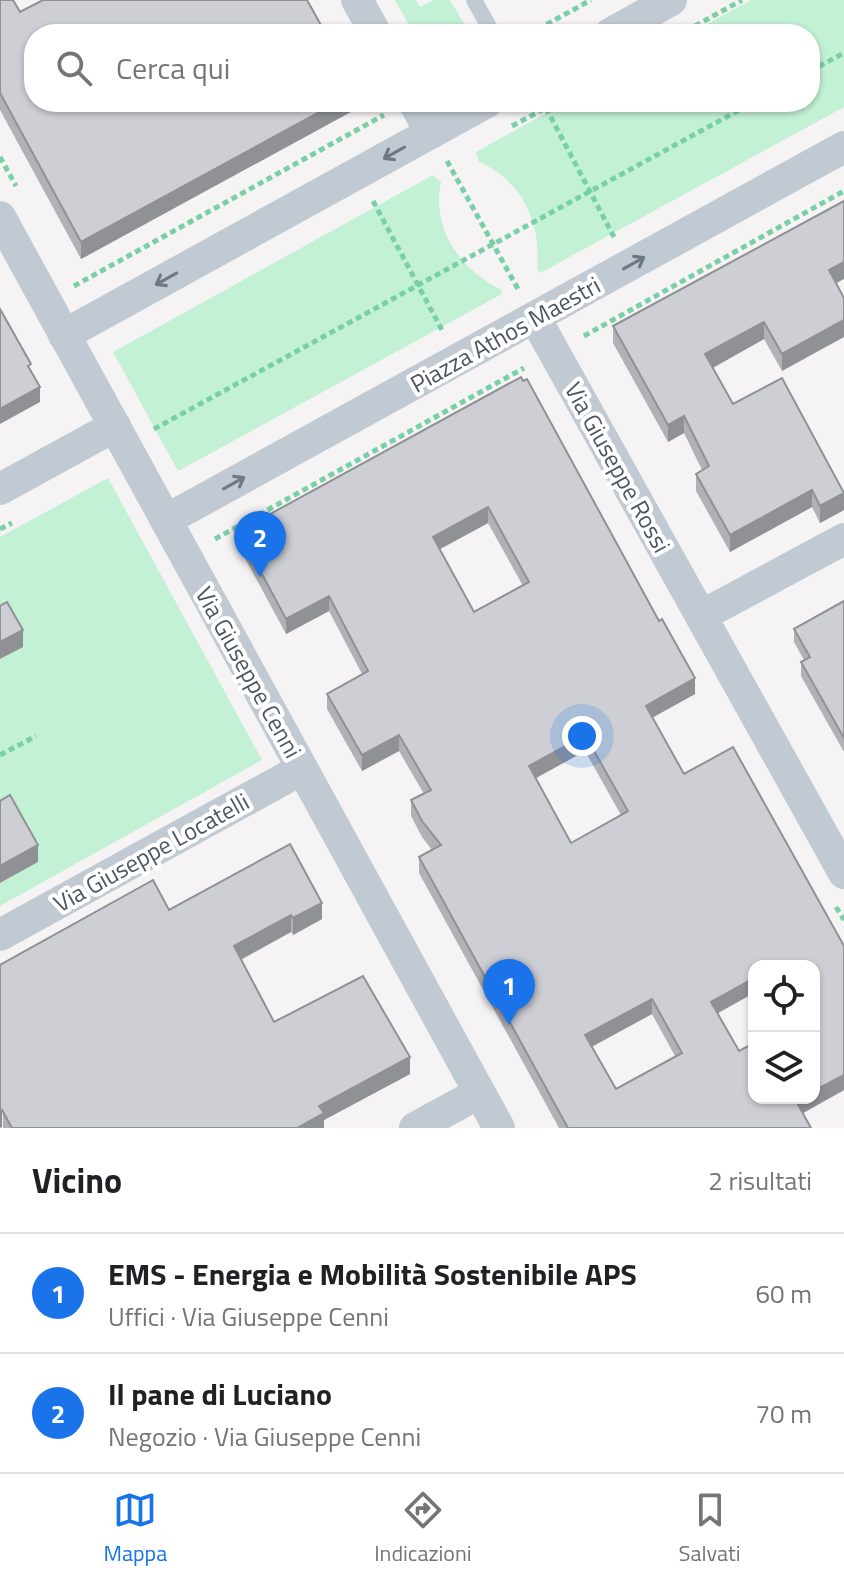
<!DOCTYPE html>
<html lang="it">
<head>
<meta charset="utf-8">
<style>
  body { margin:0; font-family:"Titillium Web",sans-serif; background:#f6f6f6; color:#202124 }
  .controls { position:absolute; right:24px; bottom:24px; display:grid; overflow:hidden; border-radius:16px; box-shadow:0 2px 6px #0004 }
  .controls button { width:72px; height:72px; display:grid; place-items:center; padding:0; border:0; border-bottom:2px solid #e0e0e0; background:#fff; color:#202124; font:40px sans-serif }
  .you { position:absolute; left:582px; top:736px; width:28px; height:28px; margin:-20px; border:6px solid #fff; border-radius:50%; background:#1a73e8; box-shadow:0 0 0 12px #1a73e833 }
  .badge { display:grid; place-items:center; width:52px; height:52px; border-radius:50%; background:#1a73e8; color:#fff; font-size:26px; font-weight:700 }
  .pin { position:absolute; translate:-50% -66px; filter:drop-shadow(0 2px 4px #0008) }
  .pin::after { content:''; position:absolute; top:42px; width:28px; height:24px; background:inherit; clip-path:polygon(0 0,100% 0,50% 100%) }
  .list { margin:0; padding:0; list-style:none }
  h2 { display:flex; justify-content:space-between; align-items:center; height:104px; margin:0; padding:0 32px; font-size:34px }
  h2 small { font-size:26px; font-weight:400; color:#757577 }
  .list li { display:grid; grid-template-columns:52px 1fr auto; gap:24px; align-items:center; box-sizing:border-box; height:120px; padding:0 32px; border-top:2px solid #e0e0e0 }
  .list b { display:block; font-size:30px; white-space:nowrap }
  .list p { margin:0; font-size:26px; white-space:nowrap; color:#757577 }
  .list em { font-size:26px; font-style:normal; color:#757577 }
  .icon { flex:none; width:44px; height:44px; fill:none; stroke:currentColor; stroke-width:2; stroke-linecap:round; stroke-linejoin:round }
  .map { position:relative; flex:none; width:844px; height:1128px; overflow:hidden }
  .search { position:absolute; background:#fff; box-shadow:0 2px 6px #0004; left:24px; right:24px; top:24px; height:88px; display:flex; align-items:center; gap:20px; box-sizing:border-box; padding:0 28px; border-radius:32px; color:#757577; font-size:30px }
  .sheet { height:344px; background:#fff }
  nav { display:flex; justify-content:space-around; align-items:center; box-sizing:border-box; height:112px; border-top:2px solid #e0e0e0; background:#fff; font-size:22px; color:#757577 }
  nav a { display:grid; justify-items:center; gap:4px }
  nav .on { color:#1a73e8 }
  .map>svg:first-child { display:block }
  .green { fill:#c3f1d5 }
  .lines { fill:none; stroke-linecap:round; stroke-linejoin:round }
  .path { stroke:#7ad0a6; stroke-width:5; stroke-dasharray:6 4; stroke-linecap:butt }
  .lane { stroke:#c1cad2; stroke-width:16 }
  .street { stroke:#c1cad2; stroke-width:32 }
  .wall { fill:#b0b2b7; fill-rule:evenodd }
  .shaded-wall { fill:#909195 }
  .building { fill:#cdcfd5; stroke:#909195; stroke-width:2; fill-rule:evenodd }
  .oneway { stroke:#6e7983 }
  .labels { text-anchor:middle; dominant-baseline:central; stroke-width:8; stroke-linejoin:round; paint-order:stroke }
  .street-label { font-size:24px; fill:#4a5661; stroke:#fff }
</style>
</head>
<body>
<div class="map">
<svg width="844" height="1128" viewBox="0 0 844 1128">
  <rect width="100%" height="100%" fill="#f5f3f3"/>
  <g class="green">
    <path d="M395,0H416L420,7L434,0H450L470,34H414Z"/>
    <path d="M751,0H844V107L540,273L537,269C542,224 522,180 479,162L476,152L566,102H810V34H689Z"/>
    <path d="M433,175L441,182C431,229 460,269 500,289L502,294L178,471L113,352Z"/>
    <path d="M108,478L262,760L0,906V883L38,862L0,818V659L22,647L0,623V537Z"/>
  </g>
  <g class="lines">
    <g class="path">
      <path d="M695,26L742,0"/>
      <path d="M529,34L591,0"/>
      <path d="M810,71L844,53"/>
      <path d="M546,108L614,237"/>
      <path d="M512,126L557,102"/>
      <path d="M0,157L16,186"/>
      <path d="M447,161L518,289"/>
      <path d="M373,201L442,330"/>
      <path d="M74,286L384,115"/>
      <path d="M584,336L844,191"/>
      <path d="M154,429L754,102"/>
      <path d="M0,529L12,523"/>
      <path d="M215,539L524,368"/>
      <path d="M0,755L36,736"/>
      <path d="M836,907L844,920"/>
    </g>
    <path class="lane" d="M474,0L493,34"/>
    <g class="street">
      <path d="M357,0L376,34"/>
      <path d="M610,34L671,0"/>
      <path d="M414,102L431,133"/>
      <path d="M0,217L499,1128"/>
      <path d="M535,318L844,873"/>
      <path d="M64,335L487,102"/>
      <path d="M0,489L115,426"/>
      <path d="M166,520L844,147"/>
      <path d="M701,616L844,539"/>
      <path d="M0,935L302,769"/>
      <path d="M415,1128L479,1093"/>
    </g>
  </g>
  <g class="wall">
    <path d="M0,0L20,12L358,102V108L81,259L0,110Z"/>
    <path d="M836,283L782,371L764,339L713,368L733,404L844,491V510L820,523L812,507L730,552L696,491V474L702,470L684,433L668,442L613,343V326Z"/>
    <path d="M521,377L695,694L652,718L684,774L844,946V1090L803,1113L811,1128H559L419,873V857L432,850L422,837L411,816V800L424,794L399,751L362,771L327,709V694L362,674L329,611L286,634L239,547V531ZM488,523L523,586L474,612L439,549ZM585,751L621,815L571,843L535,778ZM754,966H814V1098L739,1051L718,1014ZM652,1014L675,1056L616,1089L592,1047Z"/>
    <path d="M844,601V752L801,676V662L804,660L794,642V629Z"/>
    <path d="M290,844L322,919L293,935L291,932L241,960L274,1022L410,1074L324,1120V1128H3L0,965L169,910Z"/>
  </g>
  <g class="shaded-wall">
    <path d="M338,102H358V108L81,259V242Z"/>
    <path d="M844,262V279L829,287V270Z"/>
    <path d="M844,320V337L782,371V354Z"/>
    <path d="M764,322V339L705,372V354Z"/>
    <path d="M40,387V402L0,424V409Z"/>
    <path d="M684,416V433L668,442V425Z"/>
    <path d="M812,490V507L730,552V535Z"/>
    <path d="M844,493V510L820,523V506Z"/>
    <path d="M488,507V523L433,553V537Z"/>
    <path d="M329,596V611L286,634V619Z"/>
    <path d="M23,630V647L0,659V642Z"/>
    <path d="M695,678V694L646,721V706Z"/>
    <path d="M399,735V751L362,771V755Z"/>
    <path d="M585,735V751L529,782V766Z"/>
    <path d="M38,845V862L0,883V866Z"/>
    <path d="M322,903V919L293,935V918Z"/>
    <path d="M291,915V932L234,963V946Z"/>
    <path d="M754,978V993L711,1017V1002Z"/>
    <path d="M652,999V1014L585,1050V1035Z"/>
    <path d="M410,1057V1074L324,1120V1128H297L319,1106Z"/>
    <path d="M844,1075V1090L796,1117V1101L802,1098H814V1091Z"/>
    <path d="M2,1110V1127L0,1128V1112Z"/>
  </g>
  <g class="building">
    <path d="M0,0H13L20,12L43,0H307L326,34H34V102H338L81,242L0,93Z"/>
    <path d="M844,201V262L829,270L844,298V320L782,354L764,322L705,354L733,404L782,378L844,493L820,506L812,490L730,535L696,474L709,466L684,416L668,425L613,326Z"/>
    <path d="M0,309L31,364L28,366L40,387L0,409Z"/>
    <path d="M521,377L523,381L527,379L659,621L662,619L695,678L646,706L684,774L733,747L844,946V1075L814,1091V966H754V978L711,1002L739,1051L754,1043V1098H802L796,1101L811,1128H568L419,857L441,845L422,821L411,800L431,790L399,735L362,755L327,694L368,671L329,596L286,619L239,531ZM488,507L529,582L474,612L433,537ZM585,735L628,811L571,843L529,766ZM652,999L682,1053L616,1089L585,1035Z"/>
    <path d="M844,601V738L801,662L810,657L794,629Z"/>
    <path d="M7,602L23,630L0,642V606Z"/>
    <path d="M10,795L38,845L0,866V801Z"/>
    <path d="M290,844L322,903L293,918L291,915L234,946L274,1022L363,976L410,1057L319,1106L324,1113L297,1128H12L2,1110L0,1112V965L153,880L169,910Z"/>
  </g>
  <defs><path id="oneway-shaft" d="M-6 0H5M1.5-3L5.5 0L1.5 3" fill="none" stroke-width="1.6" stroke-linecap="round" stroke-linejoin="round" transform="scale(2)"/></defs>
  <g class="oneway">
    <use href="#oneway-shaft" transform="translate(394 153) rotate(151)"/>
    <use href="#oneway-shaft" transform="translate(634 263) rotate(-29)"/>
    <use href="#oneway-shaft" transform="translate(166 279) rotate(151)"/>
    <use href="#oneway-shaft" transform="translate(234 483) rotate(-29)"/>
  </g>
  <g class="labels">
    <g class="street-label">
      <text transform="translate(505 334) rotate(-29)">Piazza Athos Maestri</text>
      <text transform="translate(618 467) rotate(61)">Via Giuseppe Rossi</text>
      <text transform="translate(249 672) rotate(61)">Via Giuseppe Cenni</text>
      <text transform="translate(151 852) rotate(-29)">Via Giuseppe Locatelli</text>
    </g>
  </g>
</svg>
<div class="controls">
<button><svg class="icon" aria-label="locate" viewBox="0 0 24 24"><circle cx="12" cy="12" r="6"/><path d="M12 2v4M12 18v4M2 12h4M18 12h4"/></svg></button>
<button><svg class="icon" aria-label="layers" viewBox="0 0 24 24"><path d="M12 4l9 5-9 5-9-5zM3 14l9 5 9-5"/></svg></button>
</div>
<div class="you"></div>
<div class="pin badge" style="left:509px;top:1025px">1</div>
<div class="pin badge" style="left:260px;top:577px">2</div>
<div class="search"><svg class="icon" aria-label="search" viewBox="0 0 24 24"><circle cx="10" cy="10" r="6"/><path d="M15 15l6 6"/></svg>Cerca qui</div>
</div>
<section class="sheet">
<h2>Vicino<small>2 risultati</small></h2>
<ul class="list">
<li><span class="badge">1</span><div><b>EMS - Energia e Mobilità Sostenibile APS</b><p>Uffici · Via Giuseppe Cenni</p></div><em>60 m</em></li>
<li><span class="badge">2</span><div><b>Il pane di Luciano</b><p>Negozio · Via Giuseppe Cenni</p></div><em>70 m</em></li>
</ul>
</section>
<nav>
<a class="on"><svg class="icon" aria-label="map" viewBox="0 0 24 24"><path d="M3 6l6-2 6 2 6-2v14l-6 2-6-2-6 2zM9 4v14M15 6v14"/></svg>Mappa</a>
<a><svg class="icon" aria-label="directions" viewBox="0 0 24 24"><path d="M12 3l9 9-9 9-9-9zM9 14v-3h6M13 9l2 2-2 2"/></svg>Indicazioni</a>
<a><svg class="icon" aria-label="saved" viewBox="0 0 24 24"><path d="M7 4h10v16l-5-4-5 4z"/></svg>Salvati</a>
</nav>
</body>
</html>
